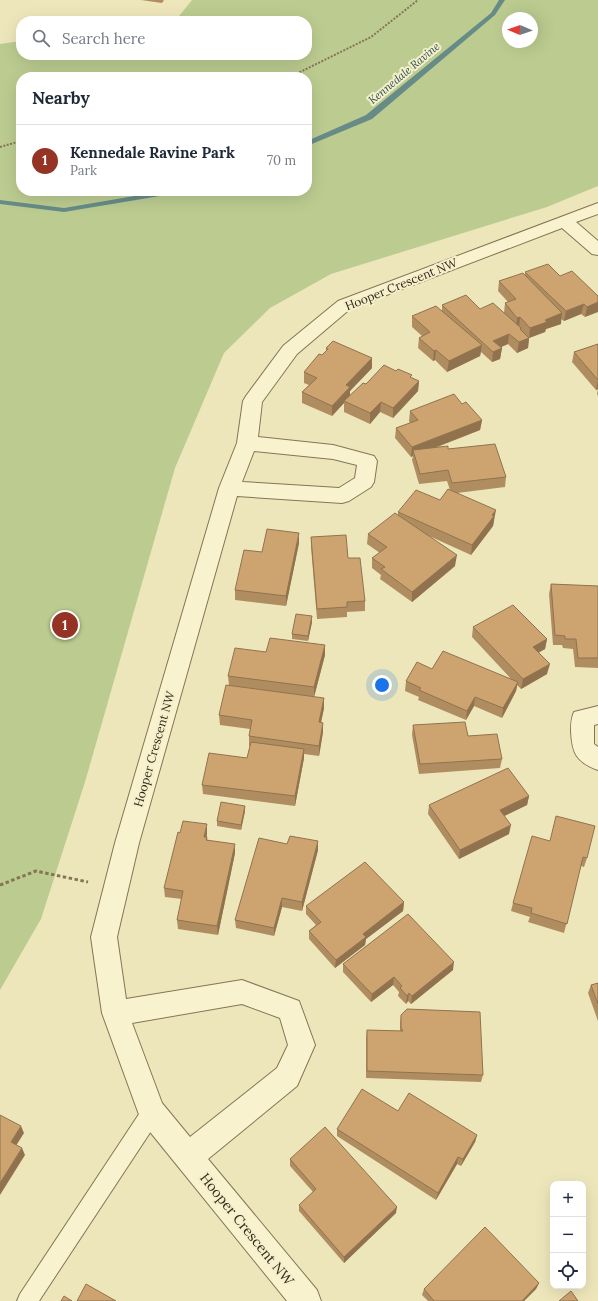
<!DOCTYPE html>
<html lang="en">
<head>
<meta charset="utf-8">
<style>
  body { margin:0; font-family:Lora,serif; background:#f6f6f7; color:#1f2937 }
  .controls { position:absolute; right:12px; bottom:12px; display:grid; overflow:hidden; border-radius:8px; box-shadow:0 4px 16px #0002 }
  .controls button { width:36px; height:36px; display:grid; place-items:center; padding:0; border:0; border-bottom:1px solid #e0e1e3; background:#fff; color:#1f2937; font:20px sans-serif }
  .compass { position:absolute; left:502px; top:12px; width:36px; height:36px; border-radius:50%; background:#fff; box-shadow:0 4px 16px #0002; rotate:272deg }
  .you { position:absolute; left:382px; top:685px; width:14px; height:14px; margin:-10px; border:3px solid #fff; border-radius:50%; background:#1a73e8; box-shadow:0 0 0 6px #1a73e833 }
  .badge { display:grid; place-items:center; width:26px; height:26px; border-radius:50%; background:#953324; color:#fff; font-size:13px; font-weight:700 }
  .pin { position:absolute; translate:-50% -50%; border:2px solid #fff; box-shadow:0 1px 4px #0006 }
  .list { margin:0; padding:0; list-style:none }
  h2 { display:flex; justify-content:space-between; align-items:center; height:52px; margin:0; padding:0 16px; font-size:17px }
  h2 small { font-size:13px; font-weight:400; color:#747a83 }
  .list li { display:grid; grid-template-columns:26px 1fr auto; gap:12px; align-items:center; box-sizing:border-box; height:72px; padding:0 16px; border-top:1px solid #e0e1e3 }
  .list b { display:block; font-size:15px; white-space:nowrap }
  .list p { margin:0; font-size:13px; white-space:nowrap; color:#747a83 }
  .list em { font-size:13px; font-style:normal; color:#747a83 }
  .icon { flex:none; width:22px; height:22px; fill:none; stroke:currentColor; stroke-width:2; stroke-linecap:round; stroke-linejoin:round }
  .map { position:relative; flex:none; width:598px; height:1301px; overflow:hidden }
  .search { position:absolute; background:#fff; box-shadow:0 4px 16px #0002; left:16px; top:16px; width:296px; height:44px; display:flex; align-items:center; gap:10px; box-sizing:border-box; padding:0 14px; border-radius:16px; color:#747a83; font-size:15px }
  .panel { position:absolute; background:#fff; box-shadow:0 4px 16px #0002; left:16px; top:72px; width:296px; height:124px; border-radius:16px }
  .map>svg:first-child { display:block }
  .green { fill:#bccc90; fill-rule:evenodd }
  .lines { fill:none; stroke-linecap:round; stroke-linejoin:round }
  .stream { fill:#678c88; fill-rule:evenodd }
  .lane-casing { stroke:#857555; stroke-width:2 }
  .street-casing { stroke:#857555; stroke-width:2 }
  .path-far1 { stroke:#857555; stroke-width:2; stroke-dasharray:2 1.5; stroke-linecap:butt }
  .path { stroke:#857555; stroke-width:3; stroke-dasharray:3.5 2.5; stroke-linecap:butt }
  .lane { fill:#f9f2ce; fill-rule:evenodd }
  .street { fill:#f9f2ce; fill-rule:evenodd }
  .wall { fill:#b08d60 }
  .shaded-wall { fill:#90734e }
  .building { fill:#cda470; stroke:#90734e }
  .labels { text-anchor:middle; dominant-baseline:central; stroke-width:4; stroke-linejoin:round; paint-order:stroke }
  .far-water-label { font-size:11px; font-style:italic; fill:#295154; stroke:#f6efcb }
  .street-label { font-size:12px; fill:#342a1a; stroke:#f6efcb }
  .near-street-label { font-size:14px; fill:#342a1a; stroke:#f6efcb }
</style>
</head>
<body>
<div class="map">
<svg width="598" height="1301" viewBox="0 0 598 1301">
  <rect width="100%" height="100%" fill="#eee6bb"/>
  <path class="green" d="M192,0H598V186L547,207L331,274L270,308L224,353L175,468L85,782L41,919L0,990V44L21,41V55H307V21H175ZM508,18H532V42H508ZM21,77H307V191H21Z"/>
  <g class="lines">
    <g class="stream">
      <path d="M499,0H505L495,15L372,119L307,146V141L366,115L491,13Z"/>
      <path d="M164,191H182L178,193L64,212L0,204V200L64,208Z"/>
    </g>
    <defs>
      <path id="lane" d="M152,1103L159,1105L161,1112L159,1119L39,1301H17L20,1294L145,1105Z"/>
      <g id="street">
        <path d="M598,203V214L576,222L598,241V255L592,254L562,228L350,309L297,354L262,402L258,437L333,445L374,456L377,461L374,482L371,487L349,501L342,503L237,496L139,843L117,937L126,999L242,980L299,1001L315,1045L297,1086L208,1159L317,1290L321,1301H287L142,1122L138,1112L102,1013L91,937L115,843L219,488L237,443L243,401L246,396L283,346L338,301ZM254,451L333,459L357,465L355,478L339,488L242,482ZM242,1004L280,1018L288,1045L277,1068L190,1137L162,1103L132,1023Z"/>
        <path d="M598,706V724L594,725V744L598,747V770C576,762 572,753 571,731C571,724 571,719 574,712Z"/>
      </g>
    </defs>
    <use href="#lane" class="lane-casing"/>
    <use href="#street" class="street-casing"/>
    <g class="path-far1">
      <path d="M290,77L371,37L418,0"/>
      <path d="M0,147L21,141"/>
    </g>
    <path class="path" d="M0,885L36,871L88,882"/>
    <use href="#lane" class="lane"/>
    <use href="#street" class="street"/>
  </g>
  <g class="wall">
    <path d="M141,0H164L162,3Z"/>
    <path d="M525,272L560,276L598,296L585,317L581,314L564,321L561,319V324L546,329L545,332L529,338L528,348L517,353L508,344L501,347L502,348L500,359L492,362L481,352L480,356L447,372L435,360L433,361L418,348L419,338L422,336L412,327V316L442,311V305L480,309L504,313L505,303L508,302L498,291L499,281L525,275Z"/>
    <path d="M598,344V396L597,394L598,389L596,390L572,362L574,352Z"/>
    <path d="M326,348L372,368L350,391V396L366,384L412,378L419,381L418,391L393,418L380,412L370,424L344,412V403L332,416L302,403V392L309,385L304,383V372L326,351Z"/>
    <path d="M462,404L482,420L480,430L435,448L448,449L506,477L505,487L457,493L494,521L493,526L471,555L429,536L455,566L412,602L380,579L381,575L372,568V558L380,553L367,544L368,534L398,515V512L440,500L450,490L447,481L419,484L412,460L413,456L411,457L395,438L396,428L410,423L409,421L410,411Z"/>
    <path d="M311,537L348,558L365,601V611L347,612V617L317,619L311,547Z"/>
    <path d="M299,543L286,606L235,600V590L262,552Z"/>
    <path d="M551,584L598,586V668L575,667L573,649L563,648L562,645H553L549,594Z"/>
    <path d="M312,622L308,641L292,639V634Z"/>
    <path d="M473,627L547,639L545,649L539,652L547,674L521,689L517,685L516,691L502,718L474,706L466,720L418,700L419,697L405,691L406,681L432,669L512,680L472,637Z"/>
    <path d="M266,652L325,655L314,697L229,686L228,676Z"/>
    <path d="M324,698V708L321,722L323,723V732L319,756L304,754V758L295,806L203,794L202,785L247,758L250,746H249V736L250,729L220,725L219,715Z"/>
    <path d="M413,725L468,736L502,759L500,768L419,774L412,735Z"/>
    <path d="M529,796L527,805L504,816L509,834L459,859L428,814L429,805Z"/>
    <path d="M245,811L241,830L217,826V821Z"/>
    <path d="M207,833V840L235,853L218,935L178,929L177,920L182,899L165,897L164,888Z"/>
    <path d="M550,841L587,858L584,867L581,866L564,933L528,922L530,917L511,911L513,903Z"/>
    <path d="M318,850L302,911L282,907L274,936L236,928L235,920Z"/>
    <path d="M404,902L403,911L366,939L365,945L335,968L309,939V931L316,925L306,914V906Z"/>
    <path d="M343,964L453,970L411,1004L408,1001L406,1004L398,996L399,992L393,985L371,1002L343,972Z"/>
    <path d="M598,983V1021L588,993L591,985Z"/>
    <path d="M401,1015L483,1075L481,1082L366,1078V1038L367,1030L400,1031V1023Z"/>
    <path d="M398,1111L477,1135L475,1142L461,1166L457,1164L436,1200L337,1136V1129Z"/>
    <path d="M290,1159L396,1213L344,1263L299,1211V1205L313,1192L290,1166Z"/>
    <path d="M539,1283L536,1289L524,1301H428L422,1295L424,1289Z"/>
  </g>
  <g class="shaded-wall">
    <path d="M598,302V312L585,317L587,307Z"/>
    <path d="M584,304L581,314L564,321L566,311Z"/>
    <path d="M562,313L561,324L546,329L545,332L529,338L528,348L517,353L519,342L529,338L530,328L545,320Z"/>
    <path d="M520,317L519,328L516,329L517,318Z"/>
    <path d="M509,334L508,344L492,351L493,341Z"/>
    <path d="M482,345L480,356L447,372L449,361Z"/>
    <path d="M502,348L500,359L492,362L493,352Z"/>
    <path d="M436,350L435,360L433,361L434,351Z"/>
    <path d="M372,358V368L350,391V397L344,401V403L332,416V406L346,385Z"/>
    <path d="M598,380V389L596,390Z"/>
    <path d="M419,381L418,391L393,418V408Z"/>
    <path d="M381,402L380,412L370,424V413Z"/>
    <path d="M482,420L480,430L415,455L413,450V456L411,457L412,447Z"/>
    <path d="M496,510L493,526L471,555L472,545L492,515Z"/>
    <path d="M299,533V543L286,606V596Z"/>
    <path d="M457,555L455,566L412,602V592Z"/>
    <path d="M312,616V622L308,641V636Z"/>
    <path d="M547,639L545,649L531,657L533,647Z"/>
    <path d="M325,645V655L314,697V687Z"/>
    <path d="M550,664L547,674L521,689L523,679Z"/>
    <path d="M518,682L516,691L502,718L503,708Z"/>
    <path d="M475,697L474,706L466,720L467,711Z"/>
    <path d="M324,698V708L319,732V722Z"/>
    <path d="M323,723V732L319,756V746Z"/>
    <path d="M304,749V758L295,806V796Z"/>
    <path d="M529,796L527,805L498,819L500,810Z"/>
    <path d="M245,806V811L241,830V825Z"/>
    <path d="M207,824V833L206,838L207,837L208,846L204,837Z"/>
    <path d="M511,825L509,834L459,859L460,850Z"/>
    <path d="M318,841V850L302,911V902Z"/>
    <path d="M235,844V853L218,935L217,926Z"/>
    <path d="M282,898V907L274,936V928Z"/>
    <path d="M404,902L403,911L366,939L365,945L335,968L336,960L363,934Z"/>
    <path d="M454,962L453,970L411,1004L412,996Z"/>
    <path d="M394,977L393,985L371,1002L372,994Z"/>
    <path d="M409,993L408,1001L406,1004L407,996Z"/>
    <path d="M21,1126L24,1133L14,1149L11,1142Z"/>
    <path d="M477,1135L475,1142L461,1166L463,1159Z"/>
    <path d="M22,1148L25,1155L0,1195V1183Z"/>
    <path d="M458,1157L457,1164L436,1200L438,1193Z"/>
    <path d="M397,1207L396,1213L344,1263V1257Z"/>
    <path d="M539,1283L536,1289L524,1301H522Z"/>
  </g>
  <g class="building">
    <path d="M548,264L560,276L572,271L598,296V302L587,307L584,304L566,311L525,272Z"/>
    <path d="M523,273L562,313L545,320L547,322L530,328L520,317L517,318L505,303L516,299L499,281Z"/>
    <path d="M466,295L480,309L493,303L521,328L520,329L529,338L519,342L509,334L493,341L502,348L493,352L442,305Z"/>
    <path d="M436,306L482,345L449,361L436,350L434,351L419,338L430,332L412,316Z"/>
    <path d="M333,341L372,358L346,385L350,387L332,406L302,392L317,378L304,372L319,354L322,355L328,349L326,348Z"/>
    <path d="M598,344V380L574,352Z"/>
    <path d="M384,365L396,371L398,369L412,375L410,377L419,381L393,408L381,402L370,413L344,401L363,383L366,384Z"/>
    <path d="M454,394L462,404L466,402L482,420L412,447L396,428L418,420L410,411Z"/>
    <path d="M495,444L506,477L452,483L448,470L420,474L413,450L448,446V449Z"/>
    <path d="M448,489L496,510L492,515L494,516L472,545L398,512L416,490L440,500Z"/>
    <path d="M395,513L457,555L412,592L381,569L385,567L372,558L387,547L368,534Z"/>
    <path d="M267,529L299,533L286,596L235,590L244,550L262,552Z"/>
    <path d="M346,535L348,558H360L365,601L347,602V607L317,609L311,537Z"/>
    <path d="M551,584L598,586V658H578L576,639H565V636L555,635Z"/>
    <path d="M513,605L547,639L533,647L550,664L523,679L473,627Z"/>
    <path d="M296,614L312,616L308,636L292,634Z"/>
    <path d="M270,638L325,645L314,687L228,676L235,648L266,652Z"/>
    <path d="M443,651L518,682L503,708L475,697L467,711L419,690L421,688L406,681L417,662L432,669Z"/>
    <path d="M226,685L324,698L319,722L323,723L319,746L249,736L252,720L219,715Z"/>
    <path d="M465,722L468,736L497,734L502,759L420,764L413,725Z"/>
    <path d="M251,742L304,749L295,796L202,785L209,753L247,758Z"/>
    <path d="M508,768L529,796L500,810L511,825L460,850L429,805Z"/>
    <path d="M221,802L245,806L241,825L217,821Z"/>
    <path d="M556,816L595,826L587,858L583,857L567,924L531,913L532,908L513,903L532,836L550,841Z"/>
    <path d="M183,821L207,824L204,837H207L206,840L235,844L217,926L177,920L183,891L164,888L178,832L180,833Z"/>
    <path d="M290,836L318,841L302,902L282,898L274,928L235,920L259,838L287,844Z"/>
    <path d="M365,862L404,902L363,934L366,937L336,960L309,931L321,922L306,906Z"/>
    <path d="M408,914L454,962L412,996L409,993L407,996L400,988L402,986L394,977L372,994L343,964Z"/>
    <path d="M598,983V1004L591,985Z"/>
    <path d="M407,1009L480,1012L483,1075L367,1071V1030L403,1031L401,1028V1015Z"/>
    <path d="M362,1089L398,1111L409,1093L477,1135L463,1159L458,1157L438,1193L337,1129Z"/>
    <path d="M0,1115L21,1126L11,1142L22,1148L0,1183Z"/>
    <path d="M325,1127L397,1207L344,1257L299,1205L316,1189L290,1159Z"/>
    <path d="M485,1227L539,1283L522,1301H434L424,1289Z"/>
    <path d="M86,1284L116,1301H77Z"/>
    <path d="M571,1291L578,1301H559Z"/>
    <path d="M64,1296L72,1301H61Z"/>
  </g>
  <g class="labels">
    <g class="far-water-label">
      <text transform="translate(404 73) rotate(-40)">Kennedale Ravine</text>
    </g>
    <g class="street-label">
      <text transform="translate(401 284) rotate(-22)">Hooper Crescent NW</text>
      <text transform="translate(154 749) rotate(-74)">Hooper Crescent NW</text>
    </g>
    <g class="near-street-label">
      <text transform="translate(247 1229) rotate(51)">Hooper Crescent NW</text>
    </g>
  </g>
</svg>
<div class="controls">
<button>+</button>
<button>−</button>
<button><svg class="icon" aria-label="locate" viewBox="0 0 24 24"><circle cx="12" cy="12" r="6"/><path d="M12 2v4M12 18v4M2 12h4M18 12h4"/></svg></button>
</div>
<svg class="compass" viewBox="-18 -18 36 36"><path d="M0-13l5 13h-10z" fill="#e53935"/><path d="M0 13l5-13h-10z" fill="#747a83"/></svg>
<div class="you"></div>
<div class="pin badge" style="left:65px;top:625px">1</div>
<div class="search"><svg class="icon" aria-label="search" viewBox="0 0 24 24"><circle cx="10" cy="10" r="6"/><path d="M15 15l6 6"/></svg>Search here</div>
<section class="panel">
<h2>Nearby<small></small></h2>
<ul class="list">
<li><span class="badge">1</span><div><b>Kennedale Ravine Park</b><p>Park</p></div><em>70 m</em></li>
</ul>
</section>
</div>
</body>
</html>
